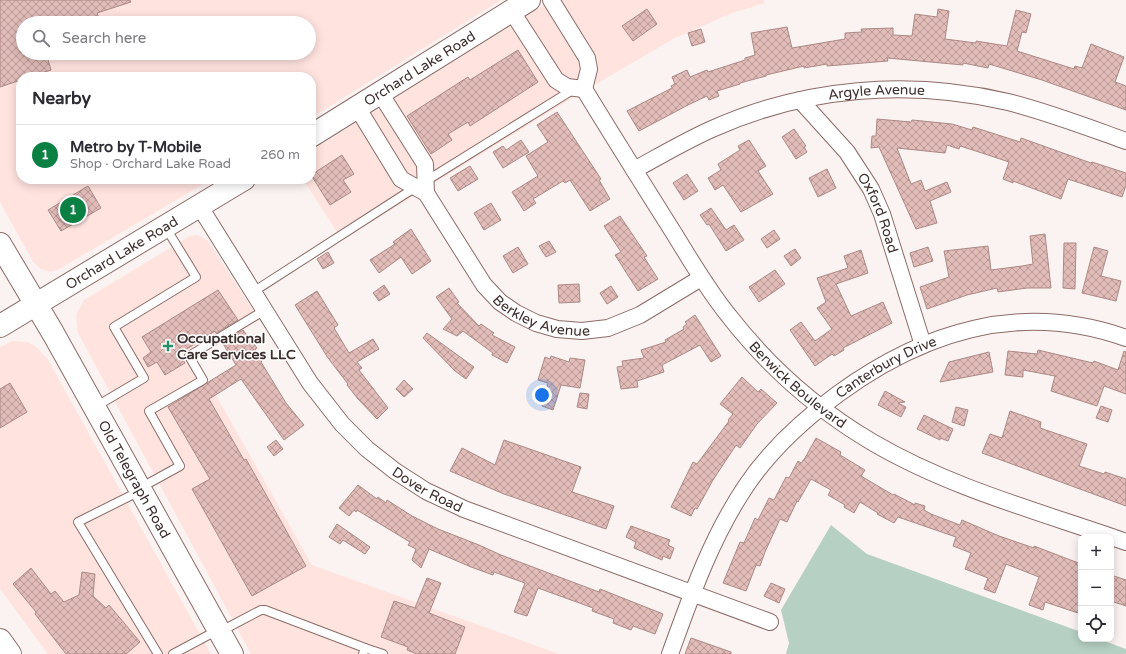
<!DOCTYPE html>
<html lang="en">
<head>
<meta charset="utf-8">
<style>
  body { margin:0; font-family:"Varela Round",sans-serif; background:#f2f2f3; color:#2b2b33 }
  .controls { position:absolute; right:12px; bottom:12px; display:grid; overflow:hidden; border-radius:8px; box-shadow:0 2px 10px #0003 }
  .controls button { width:36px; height:36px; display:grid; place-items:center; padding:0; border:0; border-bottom:1px solid #e1e1e2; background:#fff; color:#2b2b33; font:20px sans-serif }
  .you { position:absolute; left:542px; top:395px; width:14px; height:14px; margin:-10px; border:3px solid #fff; border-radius:50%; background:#1a73e8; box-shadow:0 0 0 6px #1a73e833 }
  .badge { display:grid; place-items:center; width:26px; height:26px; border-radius:50%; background:#0b8043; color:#fff; font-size:13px; font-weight:700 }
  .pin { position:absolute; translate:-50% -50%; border:2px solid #fff; box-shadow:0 1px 4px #0006 }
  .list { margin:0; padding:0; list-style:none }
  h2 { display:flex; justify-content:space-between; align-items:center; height:52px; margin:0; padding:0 16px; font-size:17px }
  h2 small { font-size:13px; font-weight:400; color:#7c7c81 }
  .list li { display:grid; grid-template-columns:26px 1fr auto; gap:12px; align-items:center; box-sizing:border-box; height:60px; padding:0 16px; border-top:1px solid #e1e1e2 }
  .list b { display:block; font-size:15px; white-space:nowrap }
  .list p { margin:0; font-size:13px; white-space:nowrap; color:#7c7c81 }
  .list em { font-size:13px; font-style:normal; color:#7c7c81 }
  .icon { flex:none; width:22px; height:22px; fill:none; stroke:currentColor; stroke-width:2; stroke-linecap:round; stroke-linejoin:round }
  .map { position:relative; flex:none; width:1126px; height:654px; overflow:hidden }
  .search { position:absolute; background:#fff; box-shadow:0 2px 10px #0003; left:16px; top:16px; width:300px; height:44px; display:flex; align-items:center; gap:10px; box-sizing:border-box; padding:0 14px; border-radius:22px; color:#7c7c81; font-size:15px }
  .panel { position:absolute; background:#fff; box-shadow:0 2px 10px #0003; left:16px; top:72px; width:300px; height:112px; border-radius:16px }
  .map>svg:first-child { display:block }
  .built { fill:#ffe3df; fill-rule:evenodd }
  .green { fill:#b6d0c3 }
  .building { fill:url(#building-cross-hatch); stroke:#ac8a86 }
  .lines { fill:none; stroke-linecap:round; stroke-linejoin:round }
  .lane-casing { stroke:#8d6c68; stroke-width:10 }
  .street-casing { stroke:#8d6c68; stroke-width:18 }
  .secondary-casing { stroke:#8d6c68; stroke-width:24 }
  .primary-casing { stroke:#8d6c68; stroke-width:24 }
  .highway-casing { stroke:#8d6c68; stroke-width:24 }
  .lane { stroke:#fff; stroke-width:8 }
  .street { stroke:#fff; stroke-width:16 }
  .secondary { stroke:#fff; stroke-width:22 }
  .primary { stroke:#fff; stroke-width:22 }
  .highway { stroke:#fff; stroke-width:22 }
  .poi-dot { fill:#2a8e68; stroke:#fff; stroke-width:1.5 }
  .labels { text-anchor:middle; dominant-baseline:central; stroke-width:3; stroke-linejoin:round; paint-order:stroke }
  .street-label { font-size:14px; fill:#3c2e2c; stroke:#fff }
  .poi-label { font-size:14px; font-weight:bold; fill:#3c2e2c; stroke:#fff; text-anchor:start }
</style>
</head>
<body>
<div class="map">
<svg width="1126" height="654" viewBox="0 0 1126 654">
  <defs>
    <pattern id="building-cross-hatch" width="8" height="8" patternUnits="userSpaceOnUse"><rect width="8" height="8" fill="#e1bcb8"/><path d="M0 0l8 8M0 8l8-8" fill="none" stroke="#b89996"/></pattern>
  </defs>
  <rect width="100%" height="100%" fill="#fbf3f2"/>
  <g class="built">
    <path d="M0,0H501L311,118V77H21V179H212L61,268L51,272L41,269L33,262L0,202ZM23,23H309V53H23Z"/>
    <path d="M552,0H763L765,3L732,13L675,38L567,101L342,240L303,179H311V151Z"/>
    <path d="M198,235L209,242L259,320L195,358L312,565L559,654H251L78,333L76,315L84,300L190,236Z"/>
    <path d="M13,341L27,342L35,346L47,358L211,654H48L0,589V347Z"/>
  </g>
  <path class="green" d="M831,525L867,554L1081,632V639H1099L1126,649V654H786L789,643L781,610Z"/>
  <g class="building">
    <path d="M0,0H130L131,2L97,13L101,23H23V53H46L51,70L29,77H21V80L0,87Z"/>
    <path d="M647,9L657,24L633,41L622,26Z"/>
    <path d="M938,9L949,11L945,39L976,43V41L1007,46L1016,10L1031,14L1026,33L1022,32L1017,51L1074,69L1075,66L1082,68L1091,44L1124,57L1115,82L1126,86V110L1042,80L989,64L988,68L963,63V65L887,58L888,61L827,66V64L804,68V66L766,75V76L740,83V84L717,91L719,96L709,100L707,96L688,105L639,131L627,111L672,88L671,86L675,84L672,77L687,70L690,77L707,70L708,72L745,60V58L755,55L751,33L787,27L792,48L845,39V33L862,32L861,29L893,28V35L912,36L915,14L937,17Z"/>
    <path d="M701,29L705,42L692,46L688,33Z"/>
    <path d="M518,50L538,82L470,126L468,122L448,134L452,140L431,154L407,116L468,77L470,80Z"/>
    <path d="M557,112L601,179L599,180L610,199L590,211L570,180L565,183L563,181L533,199L536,203L524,211L512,192L538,176L526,156L548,142L537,125Z"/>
    <path d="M877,119L911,122L912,120L952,124L972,130L973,127L1020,142L1021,138L1091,163L1092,162L1126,173V185L1122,197L1068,179L1061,199L1013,181V183L1003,179L1009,162L982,153L960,146L959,149L947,145L945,153L897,148L911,184L921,180L925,191L947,182L951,192L930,201L937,223L916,229L879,147L871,148L872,136H876Z"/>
    <path d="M794,129L806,146L804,147L807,152L796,159L782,137Z"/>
    <path d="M521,140L529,152L503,168L493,152L503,146L506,150Z"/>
    <path d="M749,140L766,166L758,171L773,194L741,212L723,185L715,190L708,178L721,170L718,164L740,150L738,146Z"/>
    <path d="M342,155L354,174L343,180L351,192L330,205L311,175Z"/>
    <path d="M470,166L478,179L458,191L450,178Z"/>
    <path d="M827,169L836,188L818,197L809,178Z"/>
    <path d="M687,174L698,191L684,200L673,183Z"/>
    <path d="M88,186L101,208L61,231L48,210Z"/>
    <path d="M491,203L501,220L484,230L474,213Z"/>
    <path d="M711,208L726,230L734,225L744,240L726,251L709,224L707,225L700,215Z"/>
    <path d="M620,216L647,256L644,257L658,279L638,291L615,255L621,252L604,226Z"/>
    <path d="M411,229L431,261L412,274L401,257L379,273L370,260L395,244L393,242Z"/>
    <path d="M774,230L780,239L767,248L761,239Z"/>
    <path d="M1045,234L1051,288H1027L998,292L997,288L967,295L927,309L920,287L949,277L944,251L988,246L991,270L1022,266L1033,264L1030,236Z"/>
    <path d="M549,241L556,252L546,257L539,246Z"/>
    <path d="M1064,243H1076L1075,289L1063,288Z"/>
    <path d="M518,247L528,264L513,273L503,256Z"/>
    <path d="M928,247L933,261L914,267L910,253Z"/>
    <path d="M1094,247L1108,251L1101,276L1121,281L1116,301L1082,293Z"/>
    <path d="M795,249L801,258L791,266L784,256Z"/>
    <path d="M861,250L868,273L836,284L851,316L883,302L892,323L843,348L844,350L834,356L832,354L815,366L790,330L801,322L815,341L832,329L817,308L826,302L817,278L848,268L844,256Z"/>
    <path d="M328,252L334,263L323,269L317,259Z"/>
    <path d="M775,270L785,284L759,302L749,287Z"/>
    <path d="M579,284L580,302L559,303L558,285Z"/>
    <path d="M384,285L390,294L379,301L373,293Z"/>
    <path d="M611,286L618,297L607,304L600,293Z"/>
    <path d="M449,288L459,302L457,303L479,326L481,324L494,333L492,335L515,347L507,363L492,355L493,353L463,331L457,336L443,329L452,319L436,297Z"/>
    <path d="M218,290L238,320L216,333L215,331L179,354L185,363L165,375L157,362L148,367L143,358L151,352L142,337Z"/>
    <path d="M317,291L338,325L334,328L349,353L373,339L379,349L357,362L362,368L359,370L388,408L377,419L358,399L347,385L348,384L328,358L295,305Z"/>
    <path d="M695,315L721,356L711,362L700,345L662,365L664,372L637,381L638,387L621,389L617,367L623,366L622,361L644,358L641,350L666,342L665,340L684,329L683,327L687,324L685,322Z"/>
    <path d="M243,330L257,348L255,349L262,361L261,362L286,403L304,425L284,440L241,379L209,399L244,460L246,459L306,566L252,596L192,489L210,479L168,407L236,365L222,342Z"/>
    <path d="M427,333L474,367L466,379L455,371L423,338Z"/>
    <path d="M1038,350L1093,363L1094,361L1118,370L1124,351L1126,352V394L1104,386L1097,406L1051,391L1055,376L1023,370V377L1005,375L1008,351L1037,354Z"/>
    <path d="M989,352L993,372L940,382L949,362Z"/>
    <path d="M551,356L569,362L570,358L585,360L580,388L561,385L553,410L542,406L548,383L538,380L545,357L550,359Z"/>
    <path d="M742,377L758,392L761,389L777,403L757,424L740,448L736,445L713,480L697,509L695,508L691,516L671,507L693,462L697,464L729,421L728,420L733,414L720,404Z"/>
    <path d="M404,380L413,389L404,397L396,389Z"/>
    <path d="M10,383L27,412L0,428V389Z"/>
    <path d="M885,391L905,402L898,403L906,407L901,417L878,405Z"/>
    <path d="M580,393L589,394L587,409L577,407Z"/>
    <path d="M1101,406L1112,410L1108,422L1096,418Z"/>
    <path d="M956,407L968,410L964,426L952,422Z"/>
    <path d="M1010,411L1041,422L1040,428L1087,444L1079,466L1104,474L1105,472L1126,479V506L982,453L990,434L1002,438Z"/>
    <path d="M924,415L953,429L948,441L940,438V440L917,429Z"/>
    <path d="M816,438L841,452L840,455L865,470L861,476L893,495L894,494L915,505V503L925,506L924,510L931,514L960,525L962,520L999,536L1034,548V546L1081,564V614L1045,602L1043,610L1029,605L1039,577L1006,564L995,593L984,589L988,578L965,569L971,553L953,546L956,537L898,517L894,523L877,514L878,513L860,502L854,513L844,507L845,505L828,495L831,490L811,479L798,502L797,501L787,522L780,519L765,552L760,566L756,565L746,591L723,583L740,542L744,543L755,518L758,520L769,498L774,500L786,477L789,478L798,461L801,463L805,458Z"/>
    <path d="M276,440L283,449L274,456L267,447Z"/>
    <path d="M504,440L581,467L572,492L614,506L606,529L504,494L450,471L462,448L495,465Z"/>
    <path d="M358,485L377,499L378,497L386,503L387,500L412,516L438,529L479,545L501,555L599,592L600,589L663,614L655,634L633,626L631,630L613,623L614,619L592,611L593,608L538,588L527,616L514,612L525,583L494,572L493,575L471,567L429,549L421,568L412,560L416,549L408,545L410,542L357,510L356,512L354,510L349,516L339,508Z"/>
    <path d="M337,524L370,547L365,554L343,540L340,544L329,537Z"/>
    <path d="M631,526L670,540L668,545L674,548L670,559L663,556L662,560L634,548L636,542L626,537Z"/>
    <path d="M31,568L51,594L55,591L64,602L79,595L82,572L95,574L93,596L106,608L109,605L140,642L126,654H66L35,614L36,612L13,584Z"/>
    <path d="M1111,575L1126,580V606L1111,601Z"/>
    <path d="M427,578L441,583L429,613L465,627L455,654H417L407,650L408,647L381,637L394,601L415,608Z"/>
    <path d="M771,583L785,589L779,603L764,596Z"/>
    <path d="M691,638L731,652V654H685Z"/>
  </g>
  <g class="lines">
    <defs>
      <g id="lane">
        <path d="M253,292L405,194L574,89"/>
        <path d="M95,407L144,378L114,327L196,277L166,228"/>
        <path d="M140,488L180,466L149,411L203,380L189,356L265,310"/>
        <path d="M140,491L78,522L158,654"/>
        <path d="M221,631L261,610H265L365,648L363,654"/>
        <path d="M365,648L383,654"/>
        <path d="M173,654L218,630"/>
      </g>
      <g id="street">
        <path d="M551,0L587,58L589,69L584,89"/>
        <path d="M511,10L556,80L567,87L584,89"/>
        <path id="s1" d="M584,89C612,135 641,181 670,227C689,257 706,288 729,316C768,366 818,410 872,442C950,488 1041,512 1126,542"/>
        <path id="s2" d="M380,93L425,164L426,193L484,285L500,302L516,313L536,323L557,329L582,331L608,328L640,315L701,278"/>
        <path id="s3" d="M800,100L847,152L871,189L882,214L923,345"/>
        <path d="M357,107L401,179L426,193"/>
        <path id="s4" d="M634,170C660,156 685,141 712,129C805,87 909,79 1008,102C1048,112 1087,127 1126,141"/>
        <path id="s5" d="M200,207L310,383L342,424L367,449L395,471L426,491L464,509L770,622"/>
        <path id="s6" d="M670,654C691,596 711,538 746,486C770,450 803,420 838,394C924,331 1022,301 1126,338"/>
      </g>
      <g id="secondary">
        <path id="s7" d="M311,136L529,0"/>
        <path id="s8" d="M0,326L244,179"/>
      </g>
      <g id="primary">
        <path id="s9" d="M0,244L53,333L232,654"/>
      </g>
      <path id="highway" d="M0,640L10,654"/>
    </defs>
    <use href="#lane" class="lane-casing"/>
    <use href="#street" class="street-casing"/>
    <use href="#secondary" class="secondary-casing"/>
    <use href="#primary" class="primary-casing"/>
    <use href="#highway" class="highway-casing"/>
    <use href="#lane" class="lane"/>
    <use href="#street" class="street"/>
    <use href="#secondary" class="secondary"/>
    <use href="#primary" class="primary"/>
    <use href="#highway" class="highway"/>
  </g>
  <path class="poi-dot" d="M166 340h4v4h4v4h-4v4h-4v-4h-4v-4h4z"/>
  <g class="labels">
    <g class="street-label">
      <text stroke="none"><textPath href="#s7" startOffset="128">Orchard Lake Road</textPath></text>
      <text stroke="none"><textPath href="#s4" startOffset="258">Argyle Avenue</textPath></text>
      <text stroke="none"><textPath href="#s3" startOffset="139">Oxford Road</textPath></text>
      <text stroke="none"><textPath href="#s8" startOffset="142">Orchard Lake Road</textPath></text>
      <text stroke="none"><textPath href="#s2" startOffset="290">Berkley Avenue</textPath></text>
      <text stroke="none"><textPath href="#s6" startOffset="371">Canterbury Drive</textPath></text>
      <text stroke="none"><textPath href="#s1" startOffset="367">Berwick Boulevard</textPath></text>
      <text stroke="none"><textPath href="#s9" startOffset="271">Old Telegraph Road</textPath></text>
      <text stroke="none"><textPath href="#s5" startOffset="368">Dover Road</textPath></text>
    </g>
    <g class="poi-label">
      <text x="177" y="338">Occupational<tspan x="177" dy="16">Care Services LLC</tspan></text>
    </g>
  </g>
</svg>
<div class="controls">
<button>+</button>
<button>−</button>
<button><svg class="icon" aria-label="locate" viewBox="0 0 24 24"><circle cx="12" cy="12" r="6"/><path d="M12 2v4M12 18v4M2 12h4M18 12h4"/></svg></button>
</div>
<div class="you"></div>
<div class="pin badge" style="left:73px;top:210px">1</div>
<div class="search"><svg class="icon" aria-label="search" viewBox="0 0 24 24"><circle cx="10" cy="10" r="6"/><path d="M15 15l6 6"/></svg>Search here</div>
<section class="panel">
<h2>Nearby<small></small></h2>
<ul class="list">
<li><span class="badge">1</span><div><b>Metro by T-Mobile</b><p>Shop · Orchard Lake Road</p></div><em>260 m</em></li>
</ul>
</section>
</div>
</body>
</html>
